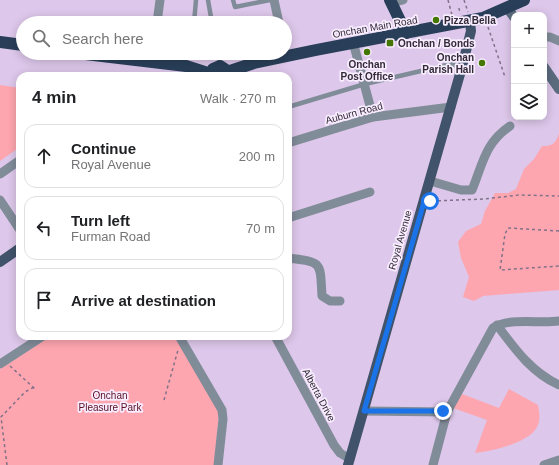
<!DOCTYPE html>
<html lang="en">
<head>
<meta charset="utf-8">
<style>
  body { margin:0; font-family:Arial,sans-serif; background:#f2f2f2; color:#202124 }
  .controls { position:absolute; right:12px; top:12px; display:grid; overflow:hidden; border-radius:8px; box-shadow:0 2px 10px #0003 }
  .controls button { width:36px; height:36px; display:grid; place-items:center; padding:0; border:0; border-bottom:1px solid #e0e0e0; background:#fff; color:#202124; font:20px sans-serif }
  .stop { position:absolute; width:12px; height:12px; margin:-9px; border:3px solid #1a73e8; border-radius:50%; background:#fff }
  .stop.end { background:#1a73e8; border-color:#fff; box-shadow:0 1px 4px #0008 }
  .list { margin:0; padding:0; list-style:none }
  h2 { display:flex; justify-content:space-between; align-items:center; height:52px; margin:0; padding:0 16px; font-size:17px }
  h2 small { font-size:13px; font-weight:400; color:#757577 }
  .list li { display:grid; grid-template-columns:26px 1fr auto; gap:12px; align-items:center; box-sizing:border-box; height:64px; margin:0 8px 8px; padding:0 8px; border:1px solid #e0e0e0; border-radius:12px }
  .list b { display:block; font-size:15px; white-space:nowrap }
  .list p { margin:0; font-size:13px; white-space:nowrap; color:#757577 }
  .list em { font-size:13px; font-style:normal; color:#757577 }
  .icon { flex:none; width:22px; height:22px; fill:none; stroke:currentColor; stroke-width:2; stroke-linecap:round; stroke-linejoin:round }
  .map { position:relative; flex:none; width:559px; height:465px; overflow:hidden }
  .search { position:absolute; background:#fff; box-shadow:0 2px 10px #0003; left:16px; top:16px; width:276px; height:44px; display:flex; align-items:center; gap:10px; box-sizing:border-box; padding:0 14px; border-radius:22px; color:#757577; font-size:15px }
  .panel { position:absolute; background:#fff; box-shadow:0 2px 10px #0003; left:16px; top:72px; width:276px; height:268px; border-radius:12px }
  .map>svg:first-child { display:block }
  .green { fill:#fea6af }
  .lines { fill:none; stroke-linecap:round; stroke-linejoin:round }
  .path { stroke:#807289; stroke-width:1.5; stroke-dasharray:3 3; stroke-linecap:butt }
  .lane { stroke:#818c99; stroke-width:4.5 }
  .street { stroke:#818c99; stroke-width:9 }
  .secondary { stroke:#5b6b7e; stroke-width:10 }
  .primary { stroke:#40536a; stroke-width:10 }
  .highway { stroke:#293f59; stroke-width:12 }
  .route { stroke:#1a73e8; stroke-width:5 }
  .poi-dot { fill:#447701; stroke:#f8edff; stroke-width:1.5 }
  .labels { text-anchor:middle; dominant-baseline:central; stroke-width:3.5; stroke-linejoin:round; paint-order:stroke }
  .poi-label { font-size:10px; font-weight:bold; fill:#322a37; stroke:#f8edff; text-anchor:start }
  .street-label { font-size:10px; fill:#322a37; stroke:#f8edff }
  .park-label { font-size:10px; fill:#591021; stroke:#f8edff }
</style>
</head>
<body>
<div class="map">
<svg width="559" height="465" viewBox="0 0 559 465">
  <rect width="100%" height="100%" fill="#ddc7ea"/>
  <g class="green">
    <path d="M0,85L20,88V147L0,161Z"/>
    <path d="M559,134V290L483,296L474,301L463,297L469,277L461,258L458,242L466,231L481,224L485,211L495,193H508L516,189L524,169L534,159L542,146C553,146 555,144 559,134Z"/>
    <path d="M51,336H175L219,412L214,465H0V369Z"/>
    <path d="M509,389L538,405C539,412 541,420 537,427C529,443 492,451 475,453L487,420L453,408L462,394L499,408Z"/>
  </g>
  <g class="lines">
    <g class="path">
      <path d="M448,0L452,15"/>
      <path d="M464,0L468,12"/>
      <path d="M459,8L460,14"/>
      <path d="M488,27L505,77"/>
      <path d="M432,201L484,199L519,195L559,196"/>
      <path d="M559,231L508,228L505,234L500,270L559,266"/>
      <path d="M10,366L35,389"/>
      <path d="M164,400L178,350"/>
      <path d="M7,465L1,417L25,392L34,387"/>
    </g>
    <g class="lane">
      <path d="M208,0L212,23"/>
      <path d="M233,0L235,7L270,0"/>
      <path d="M194,23L196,0"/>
      <path d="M218,53L220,66"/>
      <path d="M248,53L254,61"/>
      <path d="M218,55L229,53"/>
      <path d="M288,107L365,84L451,64L462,67"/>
    </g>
    <g class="street">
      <path d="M274,0L279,23"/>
      <path d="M391,3L403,0"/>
      <path d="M157,23L160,0"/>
      <path d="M544,37H550L559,41"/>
      <path d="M353,42L373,117"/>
      <path d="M288,143L373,117L451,107"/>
      <path d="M0,174L20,160"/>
      <path d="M430,181L461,190H472C483,163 485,143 510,126"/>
      <path d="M0,200L20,230"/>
      <path d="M288,218L370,192"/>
      <path d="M288,258C323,262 320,262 322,296L330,301H340"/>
      <path d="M497,325C515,349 531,372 559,385"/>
      <path d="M179,336L222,410L223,419L218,465"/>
      <path d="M275,336L334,445L340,453L350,459"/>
      <path d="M0,364L43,336"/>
      <path d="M364,411L447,412"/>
      <path d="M433,465L447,412L493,328C509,317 540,324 559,321"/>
      <path d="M544,465L559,460"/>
    </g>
    <g class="secondary">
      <path d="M508,9L514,17"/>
      <path d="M544,67L559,89"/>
    </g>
    <g class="primary">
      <path d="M0,262L20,248"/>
      <path d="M348,465L462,67L471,31L470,22"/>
    </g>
    <g class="highway">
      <path d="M390,0L406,33"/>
      <path d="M0,42L23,45"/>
      <path d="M77,53L186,66L211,74"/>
      <path d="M227,72L254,63L316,50L483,18L524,0"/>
      <path d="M211,76L213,69L220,66L226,70L227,76"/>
    </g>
  </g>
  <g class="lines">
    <path class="route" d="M430,201L424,202L364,411H443"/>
  </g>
  <g class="poi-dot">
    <circle cx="436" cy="20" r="4"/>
    <rect x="386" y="39" width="8" height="8" rx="2"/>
    <circle cx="367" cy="52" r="4"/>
    <circle cx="482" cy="63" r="4"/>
  </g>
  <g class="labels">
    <g class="poi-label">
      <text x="444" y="20">Pizza Bella</text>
      <text x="398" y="43">Onchan / Bonds</text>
      <text x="474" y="57" text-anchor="end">Onchan<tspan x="474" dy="12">Parish Hall</tspan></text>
      <text x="367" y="64" text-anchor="middle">Onchan<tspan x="367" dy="12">Post Office</tspan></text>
    </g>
    <g class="street-label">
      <text transform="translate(375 27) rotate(-10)">Onchan Main Road</text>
      <text transform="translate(354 113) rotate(-15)">Auburn Road</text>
      <text transform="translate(400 240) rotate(-74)">Royal Avenue</text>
      <text transform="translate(319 395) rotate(62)">Alberta Drive</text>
    </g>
    <g class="park-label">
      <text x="110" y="395">Onchan<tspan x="110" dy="12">Pleasure Park</tspan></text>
    </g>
  </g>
</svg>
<div class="controls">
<button>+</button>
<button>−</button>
<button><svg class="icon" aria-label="layers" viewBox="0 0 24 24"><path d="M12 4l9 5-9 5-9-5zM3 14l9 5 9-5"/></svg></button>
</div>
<div class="stop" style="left:430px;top:201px"></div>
<div class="stop end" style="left:443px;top:411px"></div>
<div class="search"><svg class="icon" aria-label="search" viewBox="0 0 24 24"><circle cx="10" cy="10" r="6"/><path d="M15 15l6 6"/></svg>Search here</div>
<section class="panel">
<h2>4 min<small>Walk · 270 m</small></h2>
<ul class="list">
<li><svg class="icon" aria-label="ahead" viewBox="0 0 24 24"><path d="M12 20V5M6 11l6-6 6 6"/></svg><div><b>Continue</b><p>Royal Avenue</p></div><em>200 m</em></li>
<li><svg class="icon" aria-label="left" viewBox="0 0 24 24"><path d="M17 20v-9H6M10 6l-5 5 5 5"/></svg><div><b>Turn left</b><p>Furman Road</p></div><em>70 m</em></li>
<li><svg class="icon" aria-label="arrive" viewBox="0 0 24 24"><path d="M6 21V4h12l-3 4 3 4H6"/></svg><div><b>Arrive at destination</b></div></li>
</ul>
</section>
</div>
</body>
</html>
